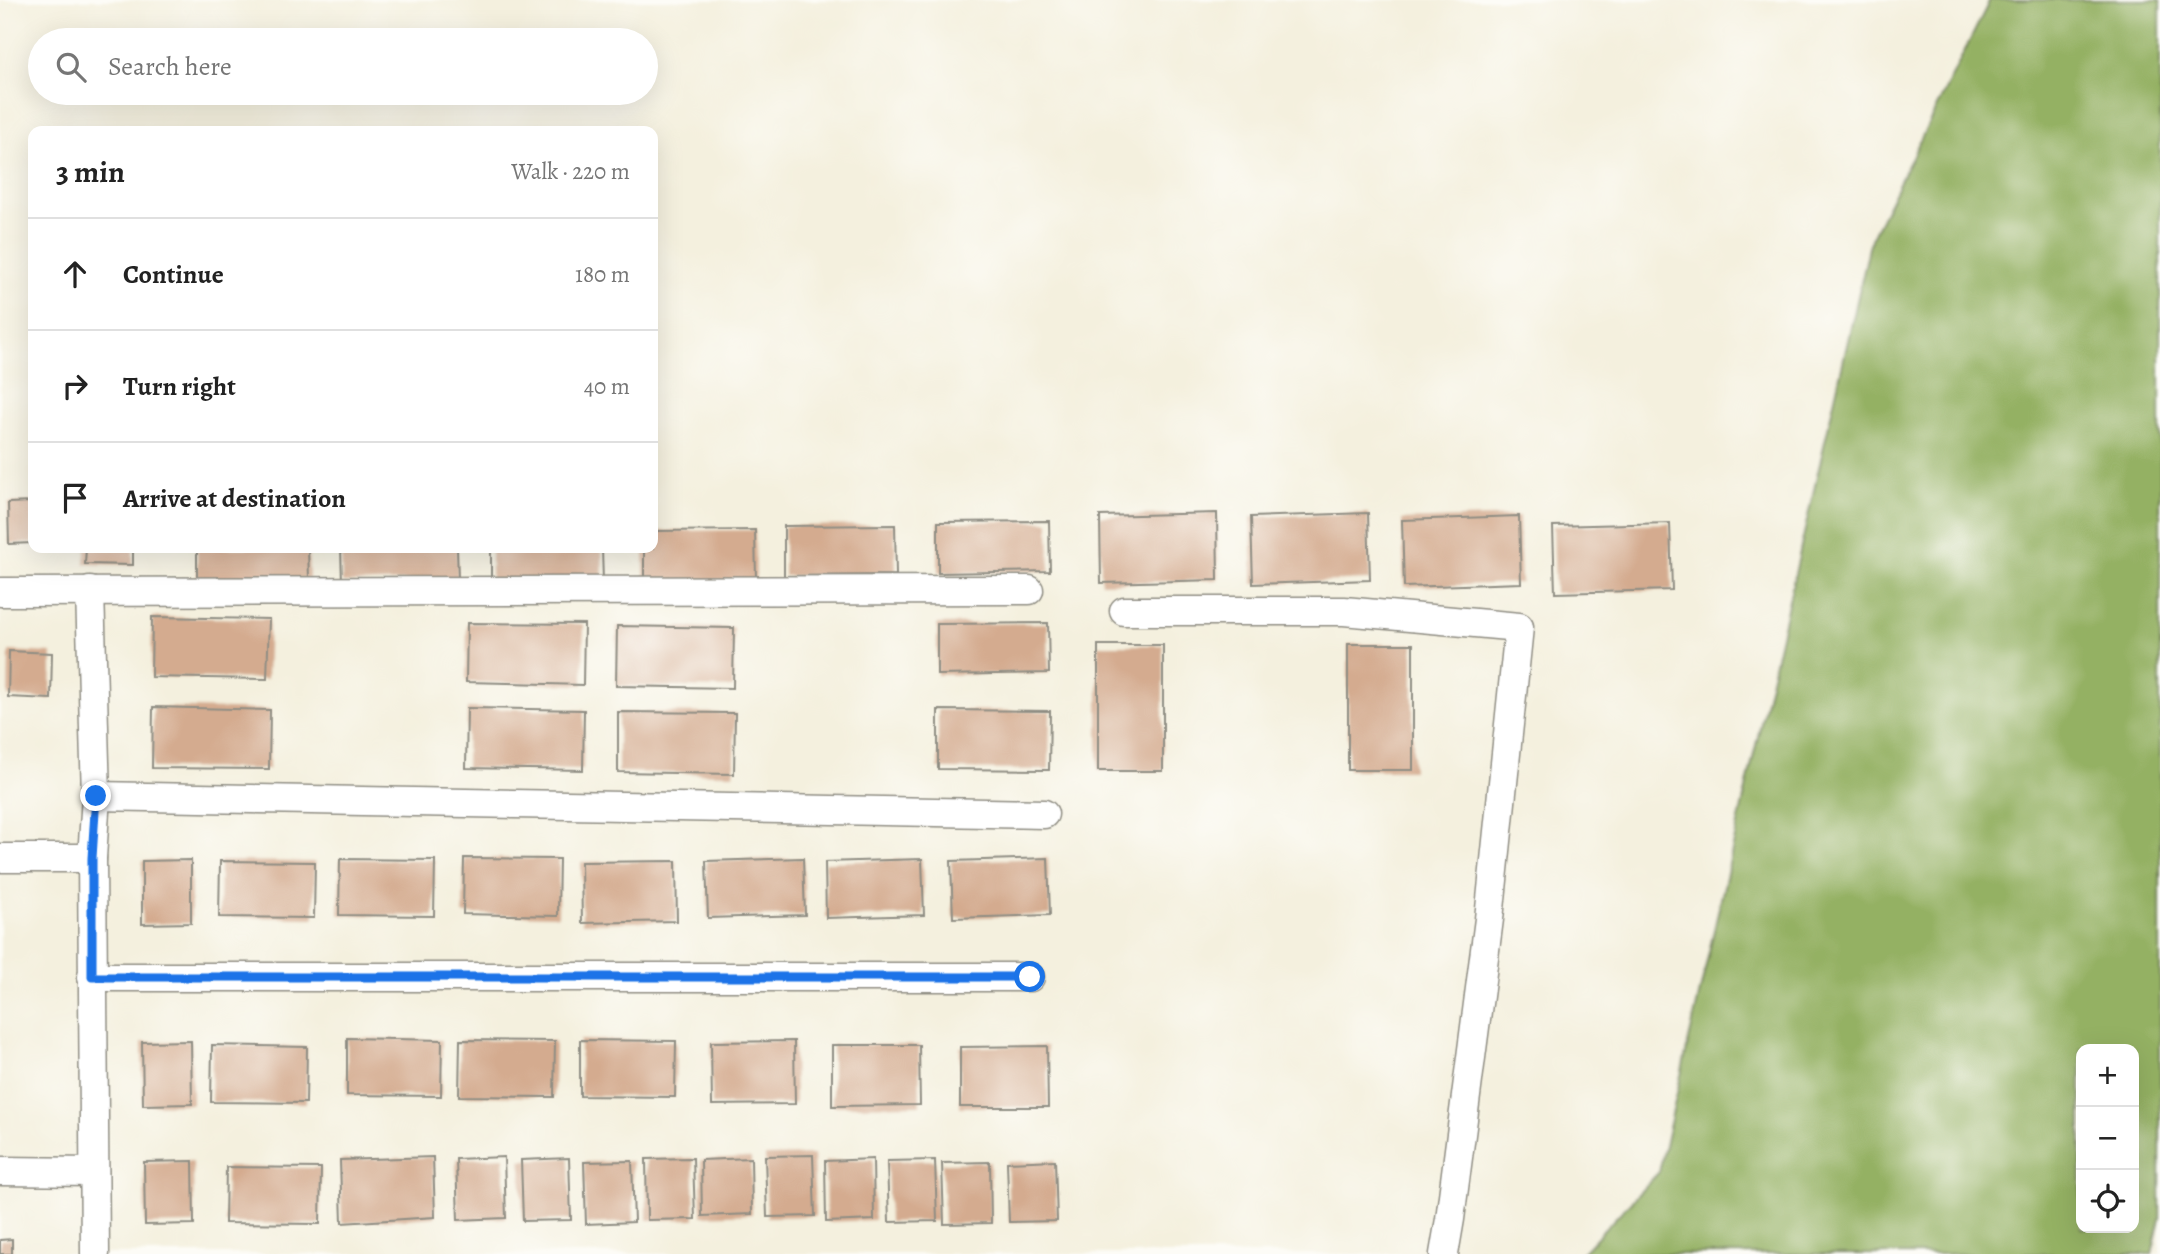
<!DOCTYPE html>
<html lang="en">
<head>
<meta charset="utf-8">
<style>
  body { margin:0; font-family:Alegreya,serif; background:#f2f2f2; color:#222 }
  .controls { position:absolute; right:21px; bottom:21px; display:grid; overflow:hidden; border-radius:14px; box-shadow:0 7px 28px #0002 }
  .controls button { width:63px; height:63px; display:grid; place-items:center; padding:0; border:0; border-bottom:2px solid #e0e0e0; background:#fff; color:#222; font:35px sans-serif }
  .stop { position:absolute; width:21px; height:21px; margin:-16px; border:5px solid #1a73e8; border-radius:50%; background:#fff }
  .stop.end { background:#1a73e8; border-color:#fff; box-shadow:0 2px 7px #0008 }
  .list { margin:0; padding:0; list-style:none }
  h2 { display:flex; justify-content:space-between; align-items:center; height:91px; margin:0; padding:0 28px; font-size:30px }
  h2 small { font-size:23px; font-weight:400; color:#767676 }
  .list li { display:grid; grid-template-columns:46px 1fr auto; gap:21px; align-items:center; box-sizing:border-box; height:112px; padding:0 28px; border-top:2px solid #e0e0e0 }
  .list b { display:block; font-size:26px; white-space:nowrap }
  .list em { font-size:23px; font-style:normal; color:#767676 }
  .icon { flex:none; width:38px; height:38px; fill:none; stroke:currentColor; stroke-width:2; stroke-linecap:round; stroke-linejoin:round }
  .map { position:relative; flex:none; width:2160px; height:1254px; overflow:hidden }
  .search { position:absolute; background:#fff; box-shadow:0 7px 28px #0002; left:28px; top:28px; width:630px; height:77px; display:flex; align-items:center; gap:18px; box-sizing:border-box; padding:0 24px; border-radius:38px; color:#767676; font-size:26px }
  .panel { position:absolute; background:#fff; box-shadow:0 7px 28px #0002; left:28px; top:126px; width:630px; height:427px; border-radius:14px }
  .map>svg:first-child { display:block }
  .forest { fill:#94b164; stroke:#606e48; stroke-width:2; fill-rule:evenodd }
  .building { fill:#d4ab8f }
  .lines { fill:none; stroke-linecap:round; stroke-linejoin:round }
  .street-casing { stroke:#908e84; stroke-width:31 }
  .street { stroke:#fff; stroke-width:28 }
  .route { stroke:#1a73e8; stroke-width:9 }
</style>
</head>
<body>
<div class="map">
<svg width="2160" height="1254" viewBox="0 0 2160 1254">
  <rect width="100%" height="100%" fill="#fdfcf7"/>
  <filter id="ink" filterUnits="userSpaceOnUse"><feTurbulence type="fractalNoise" baseFrequency=".0143" numOctaves="2"/><feDisplacementMap in="SourceGraphic" scale="14" xChannelSelector="R" yChannelSelector="G"/><feConvolveMatrix kernelMatrix="1 2 1 2 8 2 1 2 1" color-interpolation-filters="sRGB"/></filter>
  <filter id="wash" filterUnits="userSpaceOnUse"><feTurbulence type="fractalNoise" baseFrequency=".00686" numOctaves="4" result="noise"/><feDisplacementMap in="SourceGraphic" scale="28" xChannelSelector="R" yChannelSelector="G"/><feGaussianBlur stdDeviation="1.57" result="paint"/><feColorMatrix in="noise" values="0 0 0 0 0 0 0 0 0 0 0 0 0 0 0 0 0 1.4 0 .05"/><feComposite in="paint" operator="in"/></filter>
  <g filter="url(#wash)">
    <rect width="100%" height="100%" fill="#f4f0de"/>
    <path class="forest" d="M1990,0H2160V1218L2152,1254H1581L1659,1172L1871,239ZM2081,1049H2134V1228H2081Z"/>
    <g id="blocks">
      <g class="building">
        <path d="M33,502V543L9,544L8,503Z"/>
        <path d="M1217,513L1218,580L1101,583L1100,516Z"/>
        <path d="M1368,513L1370,580L1253,584L1251,517Z"/>
        <path d="M1519,516L1521,583L1404,587L1402,520Z"/>
        <path d="M1049,521L1050,571L938,573V522Z"/>
        <path d="M1670,523L1672,590L1555,593L1553,526Z"/>
        <path d="M895,525L896,575L784,576V526Z"/>
        <path d="M755,530L756,580L644,581V548H653V531Z"/>
        <path d="M86,548H133V565L85,564Z"/>
        <path d="M197,548H308L309,579L197,580Z"/>
        <path d="M341,548H457L458,580L342,583Z"/>
        <path d="M491,548H602L603,582L491,583Z"/>
        <path d="M152,617L269,619L267,679L151,677Z"/>
        <path d="M467,623L584,624L583,685L466,682Z"/>
        <path d="M1048,623L1049,673L937,675V624Z"/>
        <path d="M617,626L734,628L733,688L616,686Z"/>
        <rect x="1348" y="644" width="65" height="126"/>
        <rect x="1098" y="645" width="65" height="126"/>
        <path d="M9,651L52,653L51,699L8,697Z"/>
        <path d="M153,707L270,710L269,769L152,768Z"/>
        <path d="M467,708L584,710L583,770L466,768Z"/>
        <path d="M938,710L1050,711L1049,770L938,769Z"/>
        <path d="M618,712L735,713L734,774L618,772Z"/>
        <path d="M464,858L559,859L558,916L463,914Z"/>
        <path d="M803,858L805,915L708,918L706,861Z"/>
        <path d="M1048,858L1050,915L953,918L951,861Z"/>
        <path d="M340,859L435,860L434,916L339,915Z"/>
        <path d="M922,859L924,915L826,918L825,862Z"/>
        <path d="M191,860V923L142,924V861Z"/>
        <path d="M220,861L315,862L314,918L219,917Z"/>
        <path d="M676,861L677,921L582,923L581,862Z"/>
        <path d="M347,1038L442,1040L441,1096L347,1095Z"/>
        <path d="M460,1040L555,1041L554,1097L459,1096Z"/>
        <path d="M580,1040L676,1041L675,1097L580,1096Z"/>
        <path d="M191,1041L192,1104L143,1105L142,1042Z"/>
        <path d="M794,1041L795,1104L712,1105L711,1042Z"/>
        <path d="M212,1045L307,1047L306,1103L211,1102Z"/>
        <path d="M832,1045H919L920,1105L832,1106Z"/>
        <path d="M1047,1046L1048,1107H960V1047Z"/>
        <path d="M813,1155L815,1216L767,1217L765,1156Z"/>
        <path d="M433,1157L435,1217L342,1223L340,1160Z"/>
        <path d="M504,1157L506,1218L458,1220L456,1159Z"/>
        <path d="M569,1158L571,1220L523,1221L521,1160Z"/>
        <path d="M693,1158L695,1219L647,1220L646,1159Z"/>
        <path d="M751,1158L752,1214L702,1216L701,1160Z"/>
        <path d="M873,1159L874,1220L826,1222L825,1161Z"/>
        <path d="M935,1160L937,1221L889,1222L887,1161Z"/>
        <path d="M1055,1160L1057,1221L1009,1222L1007,1162Z"/>
        <path d="M193,1161L194,1224L145,1225L144,1162Z"/>
        <path d="M632,1161L634,1222L586,1224L584,1162Z"/>
        <path d="M990,1162L991,1223L944,1224L942,1163Z"/>
        <path d="M226,1167L321,1168L320,1224L225,1223Z"/>
        <path d="M12,1239V1254H0V1240Z"/>
      </g>
    </g>
  </g>
  <g filter="url(#ink)">
    <use href="#blocks" fill-opacity="0" stroke="#908e84" stroke-width="2"/>
    <g class="lines">
      <defs>
        <g id="street">
          <path d="M90,591L96,796L92,858L95,1254"/>
          <path d="M0,592L1029,590"/>
          <path d="M1124,611H1344L1519,627L1489,919L1450,1219L1444,1254"/>
          <path d="M96,796L1044,814"/>
          <path d="M0,858H92"/>
          <path d="M92,977H1030"/>
          <path d="M0,1171L94,1172"/>
        </g>
      </defs>
      <use href="#street" class="street-casing"/>
      <use href="#street" class="street"/>
    </g>
  </g>
  <g class="lines" filter="url(#ink)">
    <path class="route" d="M96,796L92,858V977H1030"/>
  </g>
</svg>
<div class="controls">
<button>+</button>
<button>−</button>
<button><svg class="icon" aria-label="locate" viewBox="0 0 24 24"><circle cx="12" cy="12" r="6"/><path d="M12 2v4M12 18v4M2 12h4M18 12h4"/></svg></button>
</div>
<div class="stop" style="left:1030px;top:977px"></div>
<div class="stop end" style="left:96px;top:796px"></div>
<div class="search"><svg class="icon" aria-label="search" viewBox="0 0 24 24"><circle cx="10" cy="10" r="6"/><path d="M15 15l6 6"/></svg>Search here</div>
<section class="panel">
<h2>3 min<small>Walk · 220 m</small></h2>
<ul class="list">
<li><svg class="icon" aria-label="ahead" viewBox="0 0 24 24"><path d="M12 20V5M6 11l6-6 6 6"/></svg><div><b>Continue</b></div><em>180 m</em></li>
<li><svg class="icon" aria-label="right" viewBox="0 0 24 24"><path d="M7 20v-9h11M14 6l5 5-5 5"/></svg><div><b>Turn right</b></div><em>40 m</em></li>
<li><svg class="icon" aria-label="arrive" viewBox="0 0 24 24"><path d="M6 21V4h12l-3 4 3 4H6"/></svg><div><b>Arrive at destination</b></div></li>
</ul>
</section>
</div>
</body>
</html>
